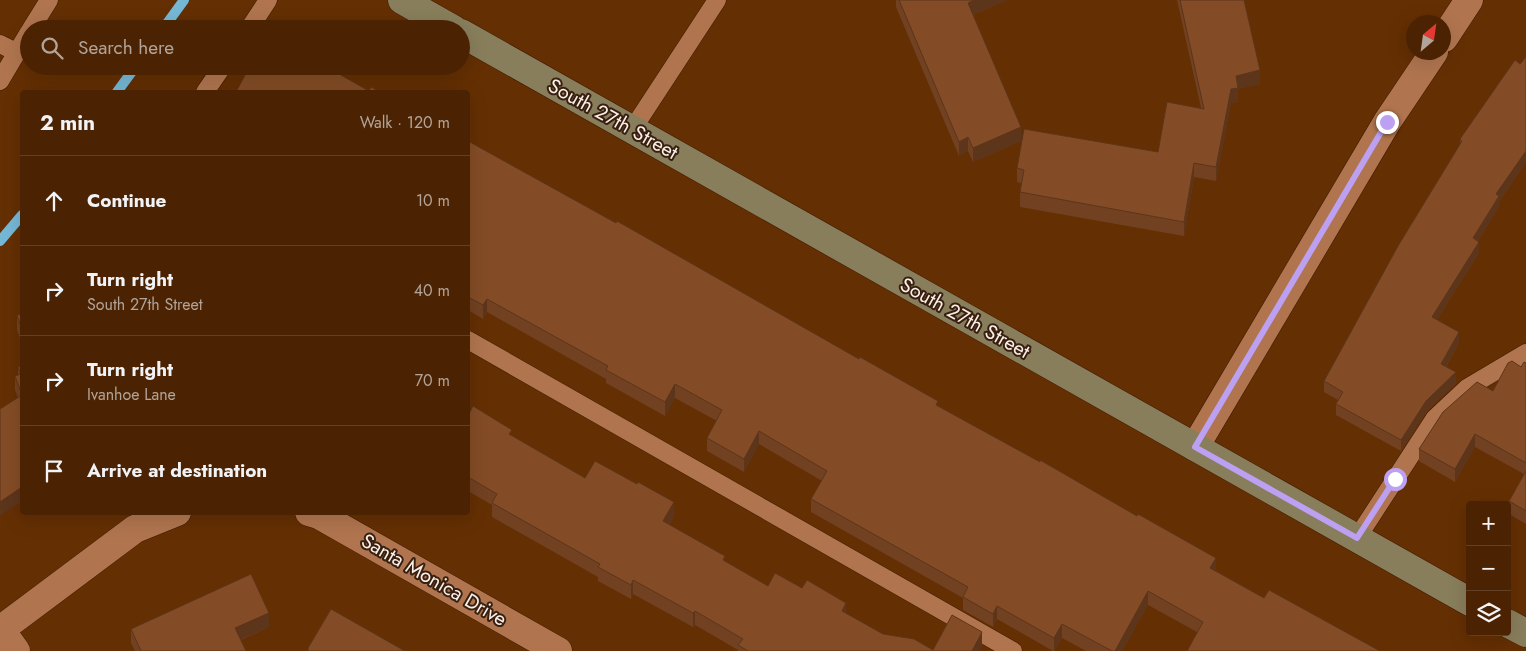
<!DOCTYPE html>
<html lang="en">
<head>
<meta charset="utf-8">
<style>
  body { margin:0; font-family:Jost,sans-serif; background:#552f11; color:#f1f3f6 }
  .controls { position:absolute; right:15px; bottom:15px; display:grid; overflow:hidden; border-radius:5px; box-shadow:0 5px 20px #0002 }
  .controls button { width:45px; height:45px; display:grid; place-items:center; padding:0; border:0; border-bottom:1px solid #624024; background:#4b2302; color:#f1f3f6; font:25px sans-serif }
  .compass { position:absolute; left:1406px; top:15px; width:45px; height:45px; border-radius:50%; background:#4b2302; box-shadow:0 5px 20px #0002; rotate:29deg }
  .stop { position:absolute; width:15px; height:15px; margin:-11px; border:4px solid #bca0f2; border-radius:50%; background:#fff }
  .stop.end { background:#bca0f2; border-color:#fff; box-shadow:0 1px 5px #0008 }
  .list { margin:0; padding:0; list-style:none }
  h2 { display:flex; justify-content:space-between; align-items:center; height:65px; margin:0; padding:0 20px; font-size:21px }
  h2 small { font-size:16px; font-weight:400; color:#b2a499 }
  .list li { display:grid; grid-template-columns:32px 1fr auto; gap:15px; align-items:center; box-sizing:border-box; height:90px; padding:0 20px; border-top:1px solid #624024 }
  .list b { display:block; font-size:19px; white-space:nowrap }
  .list p { margin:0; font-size:16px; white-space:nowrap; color:#b2a499 }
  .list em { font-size:16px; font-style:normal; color:#b2a499 }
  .icon { flex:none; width:28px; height:28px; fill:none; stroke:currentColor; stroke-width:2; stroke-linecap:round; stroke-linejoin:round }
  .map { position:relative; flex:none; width:1526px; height:651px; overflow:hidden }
  .search { position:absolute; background:#4b2302; box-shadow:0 5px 20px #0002; left:20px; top:20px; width:450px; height:55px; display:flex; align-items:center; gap:12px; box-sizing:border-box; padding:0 18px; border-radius:28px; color:#b2a499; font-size:19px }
  .panel { position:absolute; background:#4b2302; box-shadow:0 5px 20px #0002; left:20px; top:90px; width:450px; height:425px; border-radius:5px }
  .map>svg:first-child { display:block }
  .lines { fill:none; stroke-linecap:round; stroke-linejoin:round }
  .stream { stroke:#75b8d6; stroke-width:10 }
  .service-casing { stroke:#411a00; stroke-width:19 }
  .minor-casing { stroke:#411a00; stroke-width:29 }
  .secondary-casing { stroke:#411a00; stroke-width:29 }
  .service { stroke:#b0754f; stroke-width:18 }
  .minor { stroke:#b0754f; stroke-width:28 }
  .secondary { stroke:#887e5c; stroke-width:28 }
  .wall { fill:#714121 }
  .shaded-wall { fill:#5c351b }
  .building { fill:#834c26; stroke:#5c351b }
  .route { stroke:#bca0f2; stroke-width:6 }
  .labels { text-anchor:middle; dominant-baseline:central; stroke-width:4; stroke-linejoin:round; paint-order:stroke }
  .street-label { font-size:20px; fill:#fcefe7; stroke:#382010 }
</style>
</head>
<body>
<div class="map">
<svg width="1526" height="651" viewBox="0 0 1526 651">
  <rect width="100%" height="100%" fill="#642f03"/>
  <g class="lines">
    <g class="stream">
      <path d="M163,29L184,0"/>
      <path d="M117,92L136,66"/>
      <path d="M0,241L22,215"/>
    </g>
    <defs>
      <g id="service">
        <path d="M31,29L49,0"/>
        <path d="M249,29L268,0"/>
        <path d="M0,44L16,52"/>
        <path d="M0,81L29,32"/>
        <path d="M205,92L223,66"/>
        <path d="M632,130L717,0"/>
        <path d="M468,340L1013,651"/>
        <path d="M1357,538L1435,418L1467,388L1526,353"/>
      </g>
      <g id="minor">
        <path d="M1444,38L1469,0"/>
        <path d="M1195,447L1387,122L1434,52"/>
        <path d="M309,512L319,515L558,651"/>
        <path d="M0,630L135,529L177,512"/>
        <path d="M1,630L16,651"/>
      </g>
      <g id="secondary">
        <path d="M402,0L453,29"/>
        <path d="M461,33L1470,602"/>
        <path d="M1507,623L1526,633"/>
      </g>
    </defs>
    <use href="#service" class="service-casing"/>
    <use href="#minor" class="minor-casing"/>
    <use href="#secondary" class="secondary-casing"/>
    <use href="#service" class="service"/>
    <use href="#minor" class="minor"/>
    <use href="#secondary" class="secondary"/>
  </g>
  <g class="wall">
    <path d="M896,0H1007L973,15L1021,141L973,162L968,151L959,156L896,7Z"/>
    <path d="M1177,0H1244L1260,84L1238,89V102L1231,103L1216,181L1194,177L1184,236L1020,207V192L1021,183L1017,182V168L1158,152L1201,108Z"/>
    <path d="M1526,57V162L1499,202V207L1478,241L1479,253L1437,320L1459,343L1446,367L1456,383L1426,412L1401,451L1336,415V404L1338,400L1324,392V381L1460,145V139Z"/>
    <path d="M468,141L938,406L1216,571L1264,598L1368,644L1197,632L1148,605L1122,651H1086L1062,638L1054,651H1053L997,619L993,627L963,610V598L811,512V499L822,481L759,444L744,472L707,451V438L717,421L675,398L665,416L606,383V379L487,312L483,319L468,310Z"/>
    <path d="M22,314V344L17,330V315Z"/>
    <path d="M1526,363V524L1509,514V501L1524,474L1475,447L1455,482L1419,461V449L1493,391Z"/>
    <path d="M22,366V501L18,398L15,390V376L18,375V367Z"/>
    <path d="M468,416L512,436L585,478L674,515L669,525L725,561L768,586L846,614L883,634L933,650L982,646L979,651H738V650L695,625L693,627L633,594L631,599L598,581V577L492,517V505L468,491Z"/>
    <path d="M269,627L241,640L246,651H135L131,643V629Z"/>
  </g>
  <g class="shaded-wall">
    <path d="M974,0H1007L968,17V3Z"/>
    <path d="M1260,70V84L1238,89V102L1231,103L1216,181V167L1231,89L1236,76Z"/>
    <path d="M1021,127V141L973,162V148Z"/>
    <path d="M968,137V151L959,156V142Z"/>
    <path d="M1526,151V162L1499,202V207L1473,249V238L1496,194Z"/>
    <path d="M1194,163V177L1184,236V222Z"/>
    <path d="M1479,242V253L1432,328V317Z"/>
    <path d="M487,299V312L483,319V305Z"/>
    <path d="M1459,332V343L1441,375V364Z"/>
    <path d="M1456,372V383L1426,412L1401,451V440L1426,401Z"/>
    <path d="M675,384V398L665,416V402Z"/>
    <path d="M759,431V444L744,472V459Z"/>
    <path d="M1475,434V447L1455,482V469Z"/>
    <path d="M22,487V501L0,516V502Z"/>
    <path d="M674,502V515L663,535V521Z"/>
    <path d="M1216,558V571L1210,568Z"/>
    <path d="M633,580V594L631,599V585Z"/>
    <path d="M1148,591V605L1122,651H1115Z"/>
    <path d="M846,603V617L842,611Z"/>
    <path d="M997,606V619L993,627V614Z"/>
    <path d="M695,611V625L693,627V613Z"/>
    <path d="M269,613V627L235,642V628Z"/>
    <path d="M1062,624V638L1054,651V638Z"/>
    <path d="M982,632V646L979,651H972Z"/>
  </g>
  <g class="building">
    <path d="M899,0H974L968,3L1021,127L973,148L968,137L959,142Z"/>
    <path d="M1180,0H1244L1260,70L1236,76L1238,88L1231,89L1216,167L1194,163L1184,222L1020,192L1024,170L1017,168L1024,129L1158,152L1167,102L1204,109Z"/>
    <path d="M1526,57V151L1496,194L1499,196L1473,238L1479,242L1432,317L1459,332L1441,364L1456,372L1426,401L1401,440L1336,404L1343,392L1324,381L1398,246L1462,141L1460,139L1515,60L1520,64Z"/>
    <path d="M250,66H325L369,91L371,87L380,92H236Z"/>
    <path d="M468,141L616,223L617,221L859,359L860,357L938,401L936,405L1040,462V460L1137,516L1138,514L1216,558L1210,568L1264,598L1269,590L1380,651H1187L1203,622L1148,591L1115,651H1112L1062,624L1054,638L997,606L993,614L963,597L968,587L811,499L827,471L759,431L744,459L707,438L722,410L675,384L665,402L606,370L608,366L487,299L483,305L468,297Z"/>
    <path d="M22,314V330L17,315Z"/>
    <path d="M1512,361L1521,367L1524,362L1526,363V463L1475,434L1455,469L1419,449L1443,412L1477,382L1493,391L1508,363Z"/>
    <path d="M22,366V449H21L22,451V487L0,502V409L22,395L15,376L21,374L18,367Z"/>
    <path d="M473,406L512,430L509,434L585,478L595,461L637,484L638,482L674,502L663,521L725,556L723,560L768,586L775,573L802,588L807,580L846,603L842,611L883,634L914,639L933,650L952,615L982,632L972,651H748L738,645L743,639L695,611L693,613L633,580L631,585L598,567L600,564L492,503L497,494L468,477V416Z"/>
    <path d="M1526,471V511L1509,501Z"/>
    <path d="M251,574L269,613L235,628L246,651H141L131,629Z"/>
    <path d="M331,609L405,651H308V648Z"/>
  </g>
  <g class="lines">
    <path class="route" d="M1387,122L1195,447L1357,538L1395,479"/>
  </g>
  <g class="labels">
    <g class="street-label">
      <text transform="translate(613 119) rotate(29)">South 27th Street</text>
      <text transform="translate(965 318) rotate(29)">South 27th Street</text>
      <text transform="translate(434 580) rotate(30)">Santa Monica Drive</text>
    </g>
  </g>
</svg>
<div class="controls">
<button>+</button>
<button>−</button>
<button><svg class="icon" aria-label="layers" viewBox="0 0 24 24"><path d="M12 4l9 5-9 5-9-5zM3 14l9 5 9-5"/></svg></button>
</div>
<svg class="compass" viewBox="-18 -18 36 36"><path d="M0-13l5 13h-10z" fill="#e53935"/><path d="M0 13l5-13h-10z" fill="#b2a499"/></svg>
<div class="stop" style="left:1395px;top:479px"></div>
<div class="stop end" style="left:1387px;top:122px"></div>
<div class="search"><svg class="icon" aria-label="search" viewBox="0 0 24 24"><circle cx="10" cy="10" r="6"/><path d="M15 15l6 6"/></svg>Search here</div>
<section class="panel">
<h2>2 min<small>Walk · 120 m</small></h2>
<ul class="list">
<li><svg class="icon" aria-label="ahead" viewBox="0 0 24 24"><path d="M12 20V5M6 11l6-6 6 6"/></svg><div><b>Continue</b></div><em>10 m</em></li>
<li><svg class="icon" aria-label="right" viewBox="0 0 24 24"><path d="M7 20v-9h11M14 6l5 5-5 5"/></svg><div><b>Turn right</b><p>South 27th Street</p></div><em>40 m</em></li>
<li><svg class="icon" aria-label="right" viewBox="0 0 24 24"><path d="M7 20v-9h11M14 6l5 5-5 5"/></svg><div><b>Turn right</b><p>Ivanhoe Lane</p></div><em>70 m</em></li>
<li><svg class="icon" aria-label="arrive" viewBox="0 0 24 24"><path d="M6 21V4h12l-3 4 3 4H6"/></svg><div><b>Arrive at destination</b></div></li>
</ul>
</section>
</div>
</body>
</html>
